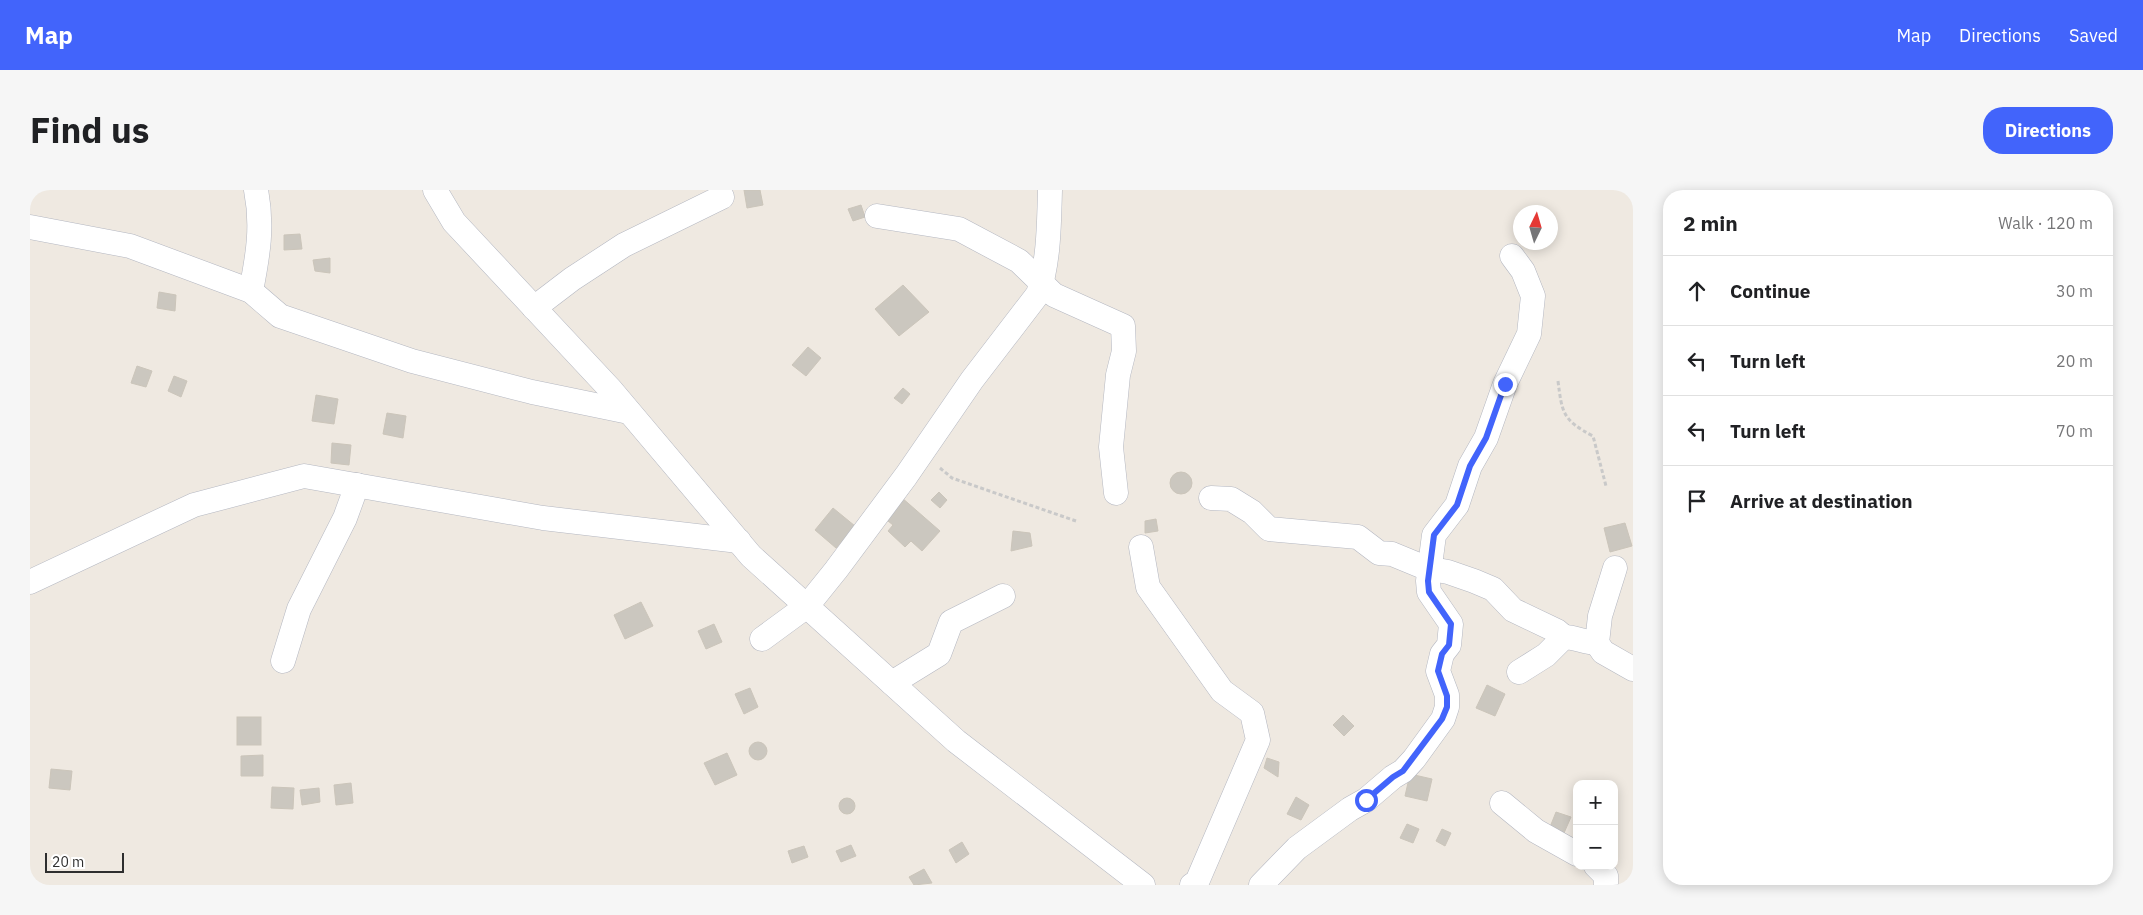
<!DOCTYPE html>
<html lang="en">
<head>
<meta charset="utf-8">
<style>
  body { margin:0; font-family:"IBM Plex Sans",sans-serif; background:#f6f6f6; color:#202124 }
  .controls { position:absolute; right:15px; bottom:15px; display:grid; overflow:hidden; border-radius:10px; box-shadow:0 2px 12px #0003 }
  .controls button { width:45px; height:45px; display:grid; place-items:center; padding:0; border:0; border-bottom:1px solid #e0e0e0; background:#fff; color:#202124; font:25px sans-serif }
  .compass { position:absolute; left:1483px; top:15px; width:45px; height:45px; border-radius:50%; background:#fff; box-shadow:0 2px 12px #0003; rotate:5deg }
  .scale { position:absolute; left:15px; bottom:12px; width:79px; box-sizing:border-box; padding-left:5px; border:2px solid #2e2e2e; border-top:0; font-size:14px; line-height:18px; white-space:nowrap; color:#2e2e2e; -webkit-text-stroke:4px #fff; paint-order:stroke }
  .stop { position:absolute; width:15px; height:15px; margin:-11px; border:4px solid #4264fb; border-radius:50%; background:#fff }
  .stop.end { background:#4264fb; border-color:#fff; box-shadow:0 1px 5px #0008 }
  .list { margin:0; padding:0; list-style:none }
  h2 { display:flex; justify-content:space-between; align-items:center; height:65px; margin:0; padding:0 20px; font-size:21px }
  h2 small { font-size:16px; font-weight:400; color:#757577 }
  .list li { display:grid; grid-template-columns:32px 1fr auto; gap:15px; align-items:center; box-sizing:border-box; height:70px; padding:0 20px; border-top:1px solid #e0e0e0 }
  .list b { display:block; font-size:19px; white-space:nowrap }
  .list em { font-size:16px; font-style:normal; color:#757577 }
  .icon { flex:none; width:28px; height:28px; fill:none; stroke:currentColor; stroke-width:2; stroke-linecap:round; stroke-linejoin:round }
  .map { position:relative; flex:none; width:1603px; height:695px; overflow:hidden; border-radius:20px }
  header { display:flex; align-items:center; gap:30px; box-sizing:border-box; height:70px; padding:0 25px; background:#4264fb; color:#fff }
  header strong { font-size:24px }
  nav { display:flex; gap:28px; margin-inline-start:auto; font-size:18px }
  .intro { display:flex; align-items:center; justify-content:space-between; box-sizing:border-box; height:120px; padding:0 30px }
  h1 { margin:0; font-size:35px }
  .button { padding:12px 22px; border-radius:20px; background:#4264fb; color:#fff; font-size:18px; font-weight:700 }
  main { display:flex; gap:30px; padding:0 30px }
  aside { flex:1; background:#fff; border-radius:20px; box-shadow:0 2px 12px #0003 }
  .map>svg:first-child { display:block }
  .building { fill:#cbc7bf; stroke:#cbc5ba }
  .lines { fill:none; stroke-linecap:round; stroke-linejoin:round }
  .minor-casing { stroke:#b4b7c1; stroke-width:25 }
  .path { stroke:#c9c9c9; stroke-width:3; stroke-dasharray:4 2.5; stroke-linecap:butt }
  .minor { stroke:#fff; stroke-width:24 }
  .route { stroke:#4264fb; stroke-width:6 }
</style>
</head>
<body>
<header>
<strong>Map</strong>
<nav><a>Map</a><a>Directions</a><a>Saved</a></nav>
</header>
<div class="intro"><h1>Find us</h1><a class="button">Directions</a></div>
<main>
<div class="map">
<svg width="1603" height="695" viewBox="0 0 1603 695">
  <rect width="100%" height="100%" fill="#efe9e1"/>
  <g class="building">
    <path d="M714,0H730L733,15L717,18Z"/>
    <path d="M831,15L835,27L823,31L818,19Z"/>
    <path d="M270,44L272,59L254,60V45Z"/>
    <path d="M300,68V83L285,81L283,70Z"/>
    <path d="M873,95L899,122L869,146L845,119Z"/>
    <path d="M129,102L146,105L145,121L127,118Z"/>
    <path d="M778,157L791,168L776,186L762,175Z"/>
    <path d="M107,176L122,181L116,197L101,193Z"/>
    <path d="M144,186L157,191L151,207L138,201Z"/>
    <path d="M873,198L880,204L872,214L864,208Z"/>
    <path d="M286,205L308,209L304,234L282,231Z"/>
    <path d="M357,223L376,226L373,248L353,244Z"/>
    <path d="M302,253L321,255L319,275L301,273Z"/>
    <circle cx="1151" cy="293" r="11"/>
    <path d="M909,302L917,310L910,318L901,310Z"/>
    <path d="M871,307L910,341L892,361L881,351L875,357L858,341L863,335L853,327Z"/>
    <path d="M803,318L825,336L806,358L785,340Z"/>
    <path d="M1126,329L1128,341L1115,343V331Z"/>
    <path d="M1595,333L1602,356L1580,362L1574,338Z"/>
    <path d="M983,341L1000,343L1002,356L981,361Z"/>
    <path d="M611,412L623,436L595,449L584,425Z"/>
    <path d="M684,434L692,452L676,459L668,441Z"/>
    <path d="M1457,495L1475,504L1465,526L1446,518Z"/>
    <path d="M720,498L728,517L714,524L705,504Z"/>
    <path d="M1313,525L1324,536L1314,546L1303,535Z"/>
    <rect x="207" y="527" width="24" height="28"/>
    <circle cx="728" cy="561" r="9"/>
    <path d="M697,563L707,585L685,595L674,573Z"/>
    <path d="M233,565V586H211V566Z"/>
    <path d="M1237,568L1249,572L1248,587L1234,578Z"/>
    <path d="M21,579L42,581L40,600L19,598Z"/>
    <path d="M1380,584L1402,589L1397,611L1375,606Z"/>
    <path d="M321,593L323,613L306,615L304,595Z"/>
    <path d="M242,597L264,598L263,619L241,618Z"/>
    <path d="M289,598L290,612L272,615L270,600Z"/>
    <path d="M1266,607L1279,615L1271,630L1257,624Z"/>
    <circle cx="817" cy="616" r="8"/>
    <path d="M1526,622L1541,627L1534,643L1520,637Z"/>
    <path d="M1377,634L1389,639L1383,653L1370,648Z"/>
    <path d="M1412,639L1421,643L1415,656L1406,651Z"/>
    <path d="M932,652L939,664L926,673L919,660Z"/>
    <path d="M821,655L826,666L811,672L806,661Z"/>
    <path d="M774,656L778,667L762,673L758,661Z"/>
    <path d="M894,679L902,693L884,695L879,687Z"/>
  </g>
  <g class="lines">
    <defs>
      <g id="minor">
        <path d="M405,0L424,32L581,200L721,366L926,551L1113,695"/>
        <path d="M847,26L929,39L989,71L1024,105L1093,136L1094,161L1088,185L1081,257L1086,303"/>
        <path d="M0,37L100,56L221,101L250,126L382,171L502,202L599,222"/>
        <path d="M221,101C228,65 233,36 226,0"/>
        <path d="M504,118L542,89L594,55L692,7"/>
        <path d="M1181,308L1201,309L1222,322L1239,339L1328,347L1349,363L1362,364L1396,378L1418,382L1444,391L1463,399L1483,420L1527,441L1534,447"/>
        <path d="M1111,357L1118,397L1192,501L1222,523L1228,550L1167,692L1162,695"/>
        <path d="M1585,378L1570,426L1567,453L1573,462L1603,479"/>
        <path d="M0,392L164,315L274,286L513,328L709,351"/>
        <path d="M732,449L777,416L806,380L876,286L942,190L1008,104C1019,72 1019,34 1020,0"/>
        <path d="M253,471L269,419L315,328L327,295"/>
        <path d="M1489,482L1516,465L1534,447C1546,447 1555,453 1567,453"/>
        <path d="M862,493L909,464L921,432L973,406"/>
        <path d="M1472,613L1506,641L1547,664"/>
        <path d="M1566,676L1576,686V695"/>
        <path d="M1231,695L1267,658L1320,619L1336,610L1363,587L1373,581L1384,569L1413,529L1417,517V505L1408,481L1412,464L1419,455L1421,434L1399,402L1398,391L1404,345L1427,315L1440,276L1456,248L1475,194L1499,144L1503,106L1493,81L1482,66"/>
      </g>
    </defs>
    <use href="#minor" class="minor-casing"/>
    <g class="path">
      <path d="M1528,191C1532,222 1532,230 1563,246L1576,296"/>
      <path d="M910,278L922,288L1046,331"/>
    </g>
    <use href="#minor" class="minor"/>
  </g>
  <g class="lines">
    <path class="route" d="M1336,610L1363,587L1373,581L1412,529L1417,517V506L1408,481L1412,464L1419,455L1421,434L1399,402L1398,391L1404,345L1427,315L1440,276L1456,248L1475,194"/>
  </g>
</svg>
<div class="controls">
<button>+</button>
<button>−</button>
</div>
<svg class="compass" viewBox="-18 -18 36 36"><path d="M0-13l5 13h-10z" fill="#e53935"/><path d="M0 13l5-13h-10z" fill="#757577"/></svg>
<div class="scale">20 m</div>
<div class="stop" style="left:1336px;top:610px"></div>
<div class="stop end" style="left:1475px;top:194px"></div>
</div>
<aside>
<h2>2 min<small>Walk · 120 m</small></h2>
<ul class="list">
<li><svg class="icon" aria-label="ahead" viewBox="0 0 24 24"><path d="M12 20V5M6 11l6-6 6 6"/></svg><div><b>Continue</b></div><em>30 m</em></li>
<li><svg class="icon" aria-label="left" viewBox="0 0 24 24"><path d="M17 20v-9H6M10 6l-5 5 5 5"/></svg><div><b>Turn left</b></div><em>20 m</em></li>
<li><svg class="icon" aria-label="left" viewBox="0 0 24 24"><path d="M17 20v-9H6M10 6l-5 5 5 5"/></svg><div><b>Turn left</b></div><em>70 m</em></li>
<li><svg class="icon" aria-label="arrive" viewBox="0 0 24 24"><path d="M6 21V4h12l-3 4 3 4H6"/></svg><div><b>Arrive at destination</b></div></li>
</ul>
</aside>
</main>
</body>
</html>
